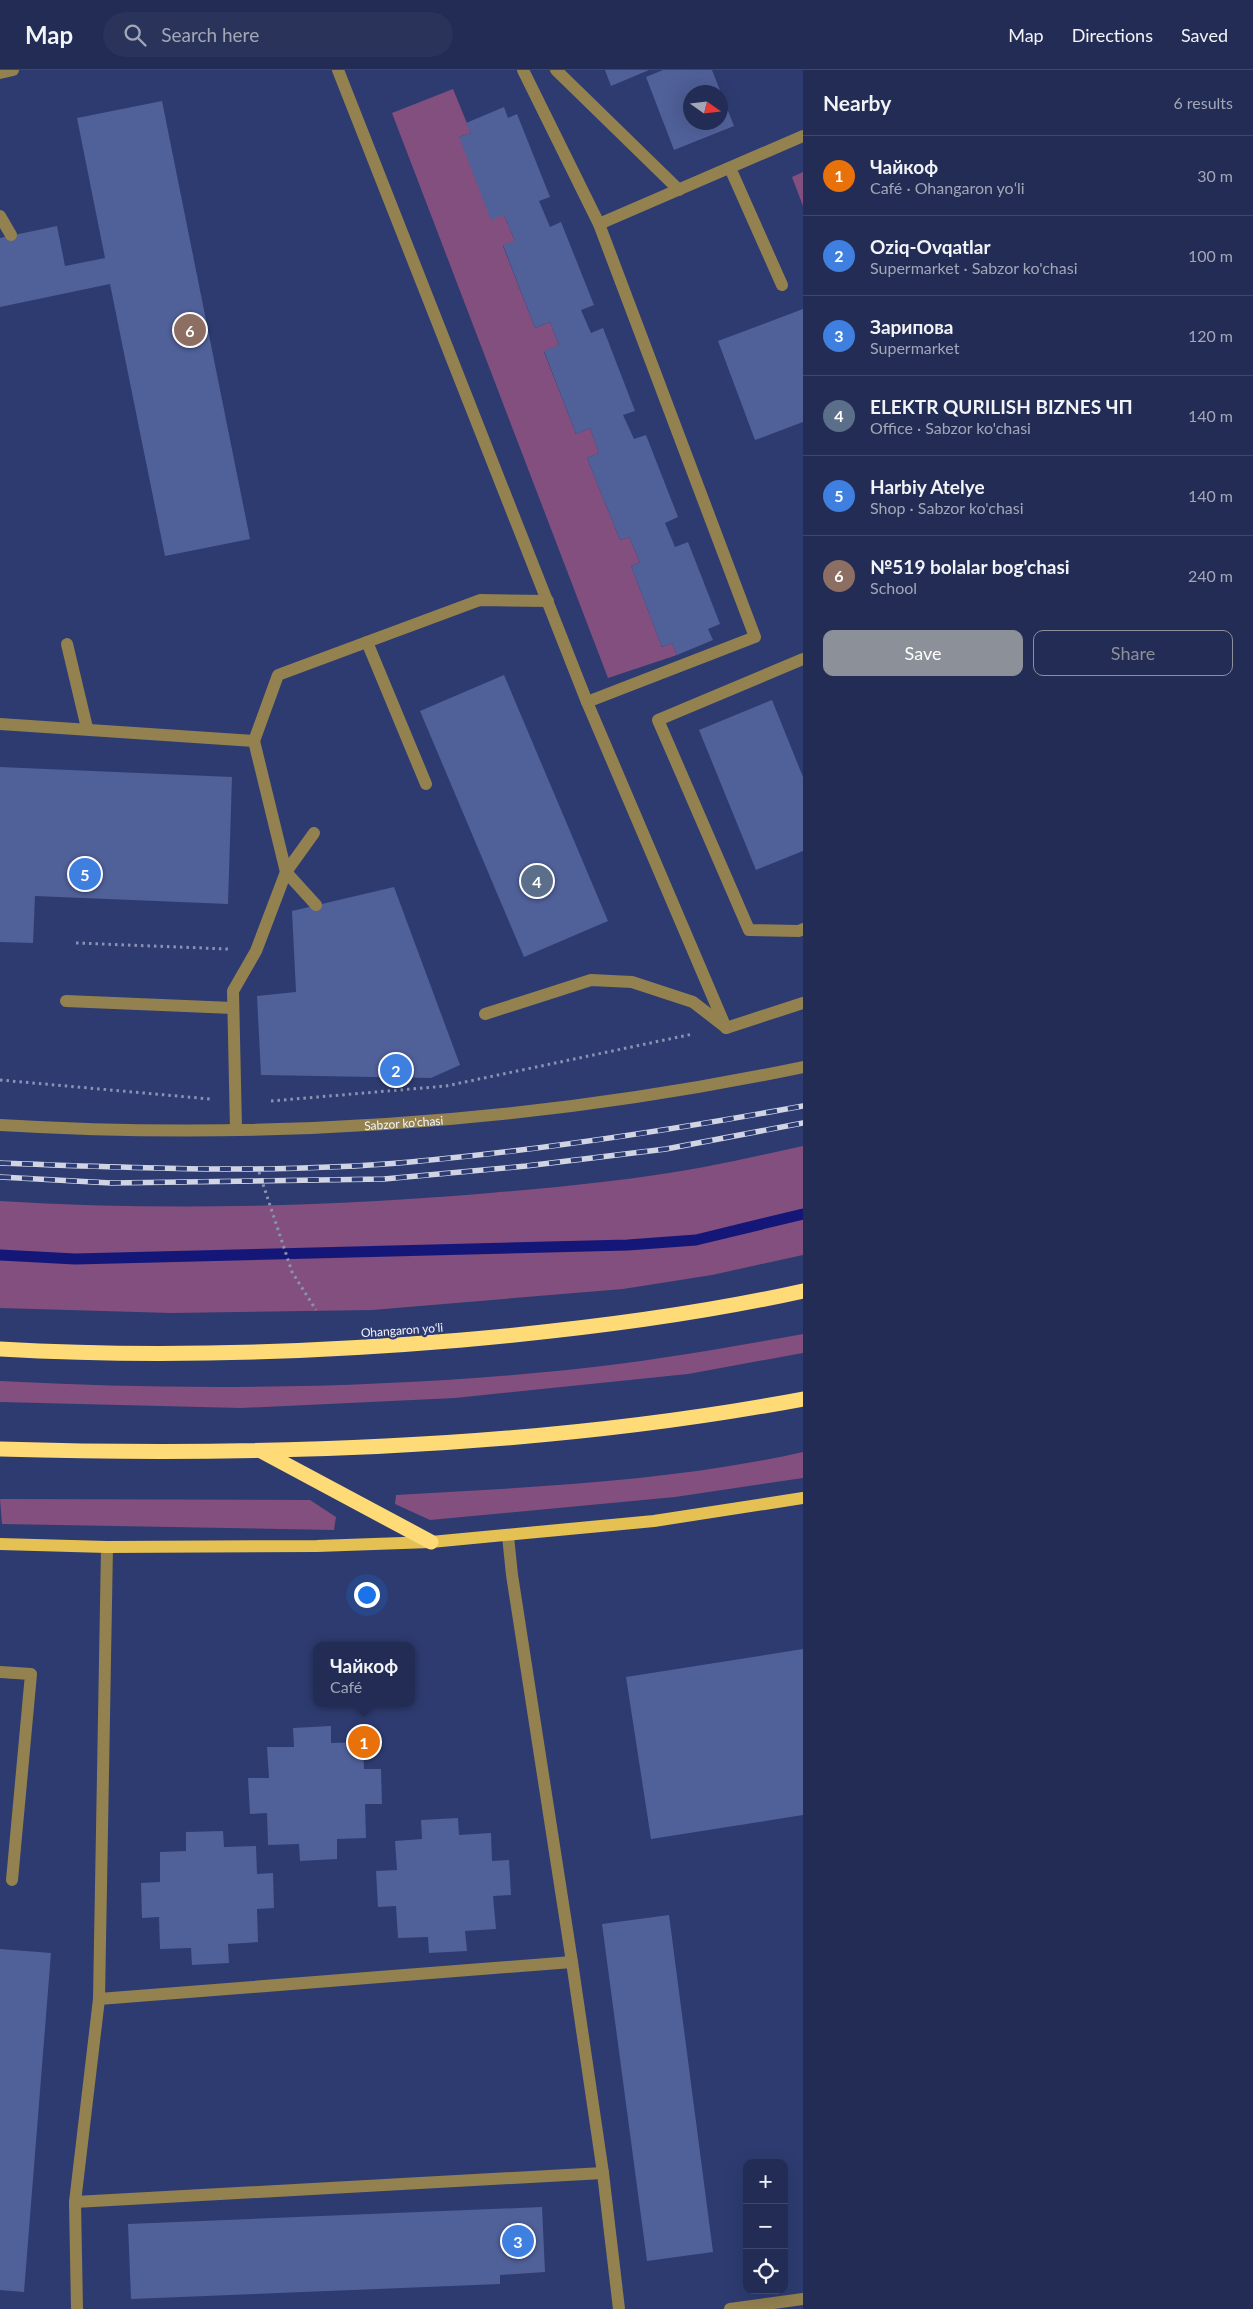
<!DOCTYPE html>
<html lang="en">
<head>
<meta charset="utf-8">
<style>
  body { margin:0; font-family:Lato,sans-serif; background:#2a345a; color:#f1f3f6 }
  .controls { position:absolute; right:15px; bottom:15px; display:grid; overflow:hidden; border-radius:10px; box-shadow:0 5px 20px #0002 }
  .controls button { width:45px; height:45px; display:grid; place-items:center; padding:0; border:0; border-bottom:1px solid #3f486b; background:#222c54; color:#f1f3f6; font:25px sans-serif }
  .compass { position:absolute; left:683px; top:15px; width:45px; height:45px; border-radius:50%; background:#222c54; box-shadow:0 5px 20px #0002; rotate:104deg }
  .you { position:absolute; left:366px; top:1524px; width:18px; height:18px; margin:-12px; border:4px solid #fff; border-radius:50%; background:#1a73e8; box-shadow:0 0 0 8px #1a73e833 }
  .badge { display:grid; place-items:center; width:32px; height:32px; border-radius:50%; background:#8c9099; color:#fff; font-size:16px; font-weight:700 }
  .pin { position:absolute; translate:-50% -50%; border:2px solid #fff; box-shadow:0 1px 5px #0006 }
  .popup { position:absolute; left:313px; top:1572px; width:102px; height:65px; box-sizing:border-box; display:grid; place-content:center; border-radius:10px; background:#222c54; filter:drop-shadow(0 1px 4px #0005); font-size:16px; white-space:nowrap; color:#a2a7b8 }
  .popup b { font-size:19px; color:#f1f3f6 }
  .popup::after { content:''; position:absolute; left:50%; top:100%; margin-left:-10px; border:10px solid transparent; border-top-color:#222c54 }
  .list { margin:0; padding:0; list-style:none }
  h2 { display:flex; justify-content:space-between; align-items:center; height:65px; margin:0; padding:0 20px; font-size:21px }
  h2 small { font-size:16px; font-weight:400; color:#a2a7b8 }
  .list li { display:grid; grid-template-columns:32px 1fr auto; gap:15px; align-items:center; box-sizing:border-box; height:80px; padding:0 20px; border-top:1px solid #3f486b }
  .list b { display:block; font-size:19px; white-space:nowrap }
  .list p { margin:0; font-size:16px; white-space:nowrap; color:#a2a7b8 }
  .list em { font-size:16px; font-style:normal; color:#a2a7b8 }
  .actions { display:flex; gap:10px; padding:15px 20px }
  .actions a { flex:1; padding:11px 0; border:1px solid #8c9099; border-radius:10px; text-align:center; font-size:18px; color:#8c9099 }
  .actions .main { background:#8c9099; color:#fff }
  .icon { flex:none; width:28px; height:28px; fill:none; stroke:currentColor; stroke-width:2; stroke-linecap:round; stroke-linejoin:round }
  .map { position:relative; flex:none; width:803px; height:2239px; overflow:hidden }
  header { display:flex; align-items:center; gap:30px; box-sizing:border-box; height:70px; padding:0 25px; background:#222c54; border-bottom:1px solid #3f486b }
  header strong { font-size:24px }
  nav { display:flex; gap:28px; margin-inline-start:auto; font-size:18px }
  .search { width:350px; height:45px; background:#2a345a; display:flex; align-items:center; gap:12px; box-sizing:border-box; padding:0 18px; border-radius:28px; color:#a2a7b8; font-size:19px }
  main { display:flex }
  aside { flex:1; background:#222c54 }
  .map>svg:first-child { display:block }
  .green { fill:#834f7e }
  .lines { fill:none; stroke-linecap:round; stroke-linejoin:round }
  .stream { stroke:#151778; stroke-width:11 }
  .building { fill:#506099; fill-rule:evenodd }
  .path { stroke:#8a93b2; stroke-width:3; stroke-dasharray:2.5 4; stroke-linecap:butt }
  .minor { stroke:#938150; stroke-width:12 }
  .major { stroke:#e5c053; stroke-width:12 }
  .highway { stroke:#fedb77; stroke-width:15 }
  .rail-casing { stroke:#d0d4e3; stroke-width:5.5 }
  .rail { stroke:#2d3b70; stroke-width:4; stroke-dasharray:11; stroke-linecap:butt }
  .labels { text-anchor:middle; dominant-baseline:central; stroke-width:4.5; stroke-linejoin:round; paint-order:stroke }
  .street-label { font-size:12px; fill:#f2f4fb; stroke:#2d3b70 }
</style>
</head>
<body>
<header>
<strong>Map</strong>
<div class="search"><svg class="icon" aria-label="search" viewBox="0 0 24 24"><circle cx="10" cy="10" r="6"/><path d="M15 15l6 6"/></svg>Search here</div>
<nav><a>Map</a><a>Directions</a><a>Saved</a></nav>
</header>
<main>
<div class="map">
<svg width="803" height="2239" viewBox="0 0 803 2239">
  <rect width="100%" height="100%" fill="#2d3b70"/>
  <g class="green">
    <path d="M453,19L471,63L459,67L504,145L515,171L503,176L535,258L550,252L559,275L544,282L576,364L590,358L599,383L587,388L620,470L629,467L640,492L631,496L662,577L672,573L677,585L608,608L392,43Z"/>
    <path d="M803,102V136L792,107Z"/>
    <path d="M803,1076V1185L712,1205L623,1219L372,1240L171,1243L0,1238V1131C163,1141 327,1137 490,1123C561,1117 634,1110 704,1097C737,1091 770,1083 803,1076Z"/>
    <path d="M803,1264V1283L688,1304L455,1328L241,1338L0,1332V1311C189,1321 378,1319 567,1300C646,1292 725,1278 803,1264Z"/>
    <path d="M803,1382V1408L675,1427L430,1450L395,1434L396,1425C532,1417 670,1412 803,1382Z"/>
    <path d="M0,1429L310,1430L336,1447L334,1460L2,1454Z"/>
  </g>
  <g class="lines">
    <path class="stream" d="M0,1185L75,1189L628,1175L696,1170L803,1144"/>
  </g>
  <g class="building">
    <path d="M605,0H649L611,16Z"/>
    <path d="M663,0H712L734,56L674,80L646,7ZM690,22H720V52H690Z"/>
    <path d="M162,31L250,469L165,486L110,214L0,237V168L57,156L65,196L105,188L77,48Z"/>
    <path d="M504,37L508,48L517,44L550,127L539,131L550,157L561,152L594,235L581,240L591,263L603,258L635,341L623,345L634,369L646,365L678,447L665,453L675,477L688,472L720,554L708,559L713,570L677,585L672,573L662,577L631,496L640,492L629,467L620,470L587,388L599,383L590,358L576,364L544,281L559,275L550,252L535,258L503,175L515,171L504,145L491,150L459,67L471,63L466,53Z"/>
    <path d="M803,239V352L755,370L718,271Z"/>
    <path d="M504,605L608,851L524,887L420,641Z"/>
    <path d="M772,630L803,707V781L756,800L699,660Z"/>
    <path d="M0,697L232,707L228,834L35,826L33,873L0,872Z"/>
    <path d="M394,817L460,995L431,1008L261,1005L257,926L296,922L292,841Z"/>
    <path d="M803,1579V1745L651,1769L626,1607Z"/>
    <path d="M331,1656V1673L363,1672L364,1699H381L382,1734H365L366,1768L337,1769V1789L300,1791L299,1774L268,1775L267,1743L250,1744L248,1708H269L267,1677H294L293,1658Z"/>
    <path d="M458,1748L459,1765L491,1763L492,1791L509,1790L511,1825L493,1826L496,1859L465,1861L467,1881L429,1883L428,1867L398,1868L396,1836L378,1837L376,1801L397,1800L395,1771L422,1769L421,1750Z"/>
    <path d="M223,1761L224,1777L256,1776L257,1804L273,1803L274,1838L257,1839L258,1872L228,1874L229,1893L192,1895L191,1878L160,1879L159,1847L142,1848L141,1813L160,1812V1782L186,1781V1762Z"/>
    <path d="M669,1845L713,2182L647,2191L602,1854Z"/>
    <path d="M0,1879L51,1883L24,2222L0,2220Z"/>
    <path d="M542,2137L545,2202L500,2205V2214L131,2229L128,2154Z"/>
  </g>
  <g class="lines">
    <g class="path">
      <path d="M76,873L228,879"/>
      <path d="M0,1010L210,1029"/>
      <path d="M271,1031L446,1016L693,964"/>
      <path d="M259,1102L292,1202L316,1240"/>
    </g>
    <g class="minor">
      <path d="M338,0L587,632L726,958"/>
      <path d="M523,0L599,154L755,567L587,632"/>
      <path d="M556,0L679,120"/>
      <path d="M0,3L13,0"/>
      <path d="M730,98L782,215"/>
      <path d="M0,146L11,165"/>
      <path d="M599,154L803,66"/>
      <path d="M367,572L426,714"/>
      <path d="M67,574L87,658"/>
      <path d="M803,589L658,650L749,860L799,861L803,859"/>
      <path d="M0,654L254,671L286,802L256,881L233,921L236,1059"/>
      <path d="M254,671L278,605L480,530L548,531"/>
      <path d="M314,763L286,802L316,835"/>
      <path d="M66,931L233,938"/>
      <path d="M485,944L591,910L632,912L693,932L724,956"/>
      <path d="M726,958L803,933"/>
      <path id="s1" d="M0,1055C268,1071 540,1052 803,997"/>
      <path d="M508,1466L512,1505L572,1892L603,2103L619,2239"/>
      <path d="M0,1602L31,1604L12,1810"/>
      <path d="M99,1929L572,1892"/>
      <path d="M75,2132L603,2103"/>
      <path d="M77,2239L75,2132L99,1929L107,1477"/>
      <path d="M730,2239L803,2229"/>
    </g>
    <path class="major" d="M0,1474L107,1477L317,1476L431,1472L654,1451L803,1428"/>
    <g class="highway">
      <path d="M0,1279C154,1288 308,1283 462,1270C576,1260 691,1246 803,1221"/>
      <path d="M0,1379C265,1387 542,1378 803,1329"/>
      <path d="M261,1381L431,1472"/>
    </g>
    <defs>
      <g id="rail">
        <path d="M0,1093C136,1098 274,1104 410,1092C542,1080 672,1060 803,1036"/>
        <path d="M0,1107L111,1113L384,1109L526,1096L666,1079L803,1053"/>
      </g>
    </defs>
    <use href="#rail" class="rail-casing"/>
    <use href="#rail" class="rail"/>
  </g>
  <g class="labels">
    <g class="street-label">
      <text stroke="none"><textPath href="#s1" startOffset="404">Sabzor ko'chasi</textPath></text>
      <text transform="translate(402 1260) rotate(-4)">Ohangaron yoʻli</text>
    </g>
  </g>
</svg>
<div class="controls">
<button>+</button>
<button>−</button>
<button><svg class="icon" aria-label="locate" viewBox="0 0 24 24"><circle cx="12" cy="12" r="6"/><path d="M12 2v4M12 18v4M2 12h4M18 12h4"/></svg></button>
</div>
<svg class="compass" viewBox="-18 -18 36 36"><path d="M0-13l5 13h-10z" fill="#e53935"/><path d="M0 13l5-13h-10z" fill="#a2a7b8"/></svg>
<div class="you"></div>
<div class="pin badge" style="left:364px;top:1672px;background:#e8710a">1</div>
<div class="popup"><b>Чайкоф</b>Café</div>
<div class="pin badge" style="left:396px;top:1000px;background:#3f7fe0">2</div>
<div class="pin badge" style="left:518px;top:2171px;background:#3f7fe0">3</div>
<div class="pin badge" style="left:537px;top:811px;background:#5c6f8a">4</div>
<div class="pin badge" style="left:85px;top:804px;background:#3f7fe0">5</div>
<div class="pin badge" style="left:190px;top:260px;background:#8d6e63">6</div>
</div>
<aside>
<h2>Nearby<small>6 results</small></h2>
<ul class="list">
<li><span class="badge" style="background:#e8710a">1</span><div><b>Чайкоф</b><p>Café · Ohangaron yoʻli</p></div><em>30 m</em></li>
<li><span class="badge" style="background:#3f7fe0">2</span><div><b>Oziq-Ovqatlar</b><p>Supermarket · Sabzor ko'chasi</p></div><em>100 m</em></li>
<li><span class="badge" style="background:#3f7fe0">3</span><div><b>Зарипова</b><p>Supermarket</p></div><em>120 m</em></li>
<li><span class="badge" style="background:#5c6f8a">4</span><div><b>ELEKTR QURILISH BIZNES ЧП</b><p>Office · Sabzor ko'chasi</p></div><em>140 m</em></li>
<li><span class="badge" style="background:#3f7fe0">5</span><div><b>Harbiy Atelye</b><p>Shop · Sabzor ko'chasi</p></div><em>140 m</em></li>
<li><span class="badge" style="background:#8d6e63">6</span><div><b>№519 bolalar bog'chasi</b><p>School</p></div><em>240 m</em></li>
</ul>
<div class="actions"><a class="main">Save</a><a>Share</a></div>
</aside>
</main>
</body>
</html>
